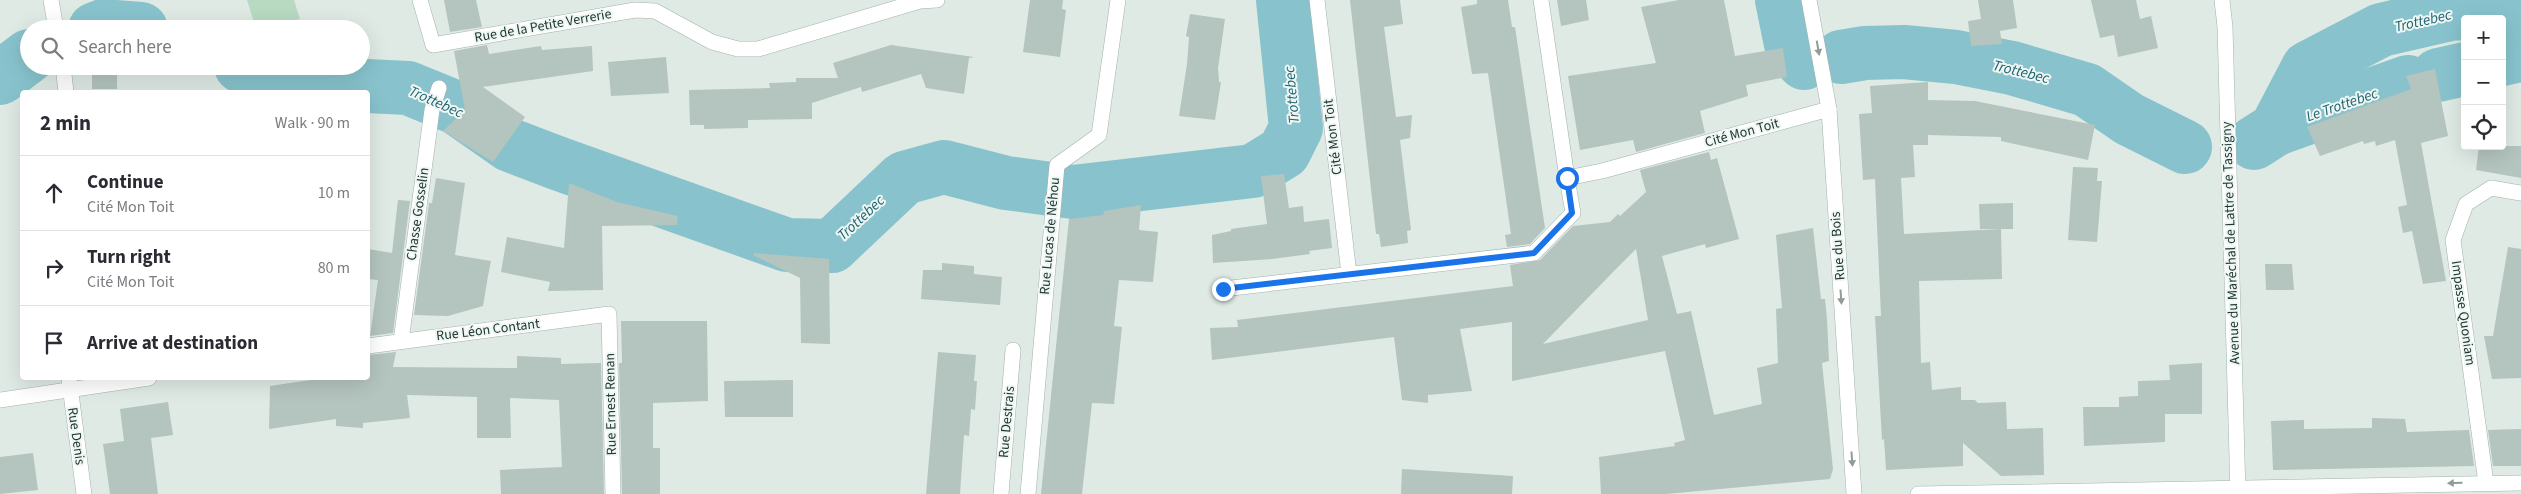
<!DOCTYPE html>
<html lang="en">
<head>
<meta charset="utf-8">
<style>
  body { margin:0; font-family:"Source Sans 3",sans-serif; background:#f2f2f3; color:#2b2b33 }
  .controls { position:absolute; right:15px; top:15px; display:grid; overflow:hidden; border-radius:5px; box-shadow:0 5px 20px #0002 }
  .controls button { width:45px; height:45px; display:grid; place-items:center; padding:0; border:0; border-bottom:1px solid #e1e1e2; background:#fff; color:#2b2b33; font:25px sans-serif }
  .stop { position:absolute; width:15px; height:15px; margin:-11px; border:4px solid #1a73e8; border-radius:50%; background:#fff }
  .stop.end { background:#1a73e8; border-color:#fff; box-shadow:0 1px 5px #0008 }
  .list { margin:0; padding:0; list-style:none }
  h2 { display:flex; justify-content:space-between; align-items:center; height:65px; margin:0; padding:0 20px; font-size:21px }
  h2 small { font-size:16px; font-weight:400; color:#7c7c81 }
  .list li { display:grid; grid-template-columns:32px 1fr auto; gap:15px; align-items:center; box-sizing:border-box; height:75px; padding:0 20px; border-top:1px solid #e1e1e2 }
  .list b { display:block; font-size:19px; white-space:nowrap }
  .list p { margin:0; font-size:16px; white-space:nowrap; color:#7c7c81 }
  .list em { font-size:16px; font-style:normal; color:#7c7c81 }
  .icon { flex:none; width:28px; height:28px; fill:none; stroke:currentColor; stroke-width:2; stroke-linecap:round; stroke-linejoin:round }
  .map { position:relative; flex:none; width:2521px; height:494px; overflow:hidden }
  .search { position:absolute; background:#fff; box-shadow:0 5px 20px #0002; left:20px; top:20px; width:350px; height:55px; display:flex; align-items:center; gap:12px; box-sizing:border-box; padding:0 18px; border-radius:28px; color:#7c7c81; font-size:19px }
  .panel { position:absolute; background:#fff; box-shadow:0 5px 20px #0002; left:20px; top:90px; width:350px; height:290px; border-radius:5px }
  .map>svg:first-child { display:block }
  .green { fill:#b8dac1 }
  .lines { fill:none; stroke-linecap:round; stroke-linejoin:round }
  .river { stroke:#88c3cd; stroke-width:54 }
  .building { fill:#b4c4be; fill-rule:evenodd }
  .lane-casing { stroke:#a2b1ac; stroke-width:16 }
  .street-casing { stroke:#a2b1ac; stroke-width:16 }
  .secondary-casing { stroke:#9eb5ad; stroke-width:16 }
  .lane { stroke:#fff; stroke-width:15 }
  .street { stroke:#fff; stroke-width:15 }
  .secondary { stroke:#fff; stroke-width:15 }
  .oneway { fill:#909c98 }
  .route { stroke:#1a73e8; stroke-width:6 }
  .labels { text-anchor:middle; dominant-baseline:central; stroke-width:4; stroke-linejoin:round; paint-order:stroke }
  .street-label { font-size:14px; fill:#203932; stroke:#eff6f3 }
  .water-label { font-size:15px; font-style:italic; fill:#1d6472; stroke:#eff6f3 }
</style>
</head>
<body>
<div class="map">
<svg width="2521" height="494" viewBox="0 0 2521 494">
  <rect width="100%" height="100%" fill="#dfeae5"/>
  <path class="green" d="M247,0H294L300,19L270,29H256Z"/>
  <g class="lines">
    <g class="river">
      <path d="M1782,0L1792,49L1804,63"/>
      <path d="M95,29L103,26L141,29"/>
      <path d="M1841,57L1865,53L1904,52L1956,57L2012,68L2087,90L2129,119L2185,147"/>
      <path d="M2502,59L2521,55"/>
      <path d="M241,66L326,84L408,88L457,108L510,145L557,163L787,245L832,246L904,178L944,167L1006,183L1073,192L1253,171L1284,152L1296,128L1283,0"/>
      <path d="M2438,75L2465,69"/>
      <path d="M0,78L29,56"/>
      <path d="M2276,129L2408,82"/>
      <path d="M2254,143L2276,129L2308,68L2381,30L2455,13L2512,17L2521,20"/>
    </g>
  </g>
  <g class="building">
    <path d="M444,0H476L482,27L450,32Z"/>
    <path d="M1030,0H1063L1062,9L1066,10L1060,57L1023,52Z"/>
    <path d="M1350,0H1400L1403,24L1384,27L1396,117L1412,115L1410,138L1400,140L1411,230L1407,231L1408,243L1381,247L1379,234H1376Z"/>
    <path d="M1477,0H1508L1512,27H1515L1545,228L1530,244L1507,247L1505,235L1511,234L1488,73L1472,74L1461,7L1477,4Z"/>
    <path d="M1557,0H1586L1589,20L1561,26Z"/>
    <path d="M1679,0H1724L1735,56L1783,48L1787,77L1746,85L1748,96L1700,111L1705,133L1636,152L1633,140L1580,150L1568,76L1656,63L1641,7Z"/>
    <path d="M1978,0H2013L2017,28L2000,31L2002,44L1971,46L1968,21L1981,19Z"/>
    <path d="M2091,0H2136L2140,19L2151,16L2158,48L2118,57L2114,35L2100,38Z"/>
    <path d="M1190,14L1225,19L1218,68L1219,82H1221L1215,120L1179,116L1187,64L1189,37L1186,36Z"/>
    <path d="M487,45L489,54L541,46L542,50L592,46L593,71L483,87L525,117L493,162L443,131L465,110L454,51Z"/>
    <path d="M891,45L974,57L969,58L964,94L926,88L921,74L862,92L861,87L812,103V119L748,120V128L704,129V125H690L689,90L770,88L769,83L796,82V78H838L833,63Z"/>
    <path d="M666,57L669,93L611,96L608,62Z"/>
    <rect x="92" y="66" width="25" height="23"/>
    <path d="M2435,69L2448,136L2421,143L2446,281L2423,284L2412,231L2403,233L2398,207L2407,205L2395,140L2376,146L2375,141L2364,144L2363,141L2320,156L2307,127L2411,89L2406,76Z"/>
    <path d="M1928,82V100L1975,101L2095,125L2088,160L2001,141V137L1928,135V145H1913L1915,177L1901,178L1904,234L2001,229L2002,279L1919,281L1921,363L1930,362L1932,390L1961,387V400H1975L1978,403L2006,402L2007,429L2043,428L2044,475L2001,476L1963,443V466L1886,470L1884,439L1882,440L1875,316H1881L1875,179L1863,180L1859,114L1872,113L1870,86Z"/>
    <path d="M2479,146H2521V178L2476,170Z"/>
    <path d="M1709,152L1711,160L1717,158L1739,239L1706,248L1705,244L1662,256L1677,314L1691,311L1714,415L1762,404L1757,368L1778,363L1776,309L1782,308L1776,235L1813,228L1821,299H1825L1827,319L1829,361L1822,363L1833,469L1830,479L1666,494H1601L1599,457L1675,446L1674,443L1685,440L1665,351L1512,381V322L1460,329L1472,391L1428,395V403L1402,400L1394,337L1212,360L1210,328L1238,327L1237,320L1513,286L1510,265L1540,260L1573,226L1610,222L1618,214L1620,216L1646,192L1640,170ZM1636,249L1648,320L1543,344L1615,270Z"/>
    <path d="M2073,167L2098,168L2097,181H2102L2097,242L2068,240Z"/>
    <path d="M1284,174L1289,208L1303,206L1304,222L1329,219L1332,248L1309,251L1310,254L1272,259L1213,263L1212,235L1231,231V229L1267,224L1261,176Z"/>
    <path d="M436,178L465,183L455,255L491,261L488,276L483,306L448,316L414,315L429,203H432Z"/>
    <path d="M569,183L617,202L678,216L677,225L602,226L603,290L548,291L550,282L501,272L507,237L564,248Z"/>
    <path d="M398,200L410,201L393,333L370,336L378,280L368,279V249L392,253Z"/>
    <path d="M2013,203V229H1980L1979,204Z"/>
    <path d="M1141,205L1139,230L1158,232L1153,282L1119,280L1114,326L1122,327L1114,404L1092,403L1082,494H1041L1069,219L1103,215L1104,211Z"/>
    <path d="M2508,247L2521,249V378L2492,379L2484,336H2493Z"/>
    <path d="M754,253L829,259L830,344L801,343L800,278L753,255Z"/>
    <path d="M942,263L974,266V274L1002,277L1000,305L921,299L923,270H942Z"/>
    <path d="M2265,264H2292L2294,290H2266Z"/>
    <path d="M621,321H707L708,401L653,403V448H660V494H622L619,363H622Z"/>
    <path d="M396,352L393,367L517,368V356L561,358V364L601,363L604,494H501L500,470L562,467L559,400L510,398L511,438H477V397L407,395L410,418L363,423V428L336,426V419L269,429L270,386L324,378H368V355Z"/>
    <path d="M938,352L976,355L974,381H977L975,410L971,409L969,436L964,435L960,494H926Z"/>
    <path d="M2202,363V414H2165V442L2084,446L2083,407H2119V397L2138,396V381L2170,380L2169,365Z"/>
    <path d="M793,380V417H725L724,381Z"/>
    <path d="M168,402L173,435L151,438L158,494H110L103,444L124,441L120,409Z"/>
    <path d="M2372,418L2405,419L2407,432L2469,430L2474,466L2273,470L2271,421L2304,420V429L2372,428Z"/>
    <path d="M2521,429V466H2493L2488,430Z"/>
    <path d="M33,453L38,490L0,494V457Z"/>
    <path d="M1402,469L1513,476L1512,494H1401Z"/>
  </g>
  <g class="lines">
    <defs>
      <path id="lane" d="M1001,494L1013,350"/>
      <g id="street">
        <path d="M51,0L56,29"/>
        <path d="M420,0L433,45L635,10L655,11L712,42L738,49H758L920,1L937,0"/>
        <path d="M1317,0L1349,274"/>
        <path d="M1541,0L1567,178"/>
        <path d="M1809,0L1829,109L1854,494"/>
        <path d="M63,66L66,92"/>
        <path d="M1223,289L1534,253L1573,213L1567,178L1602,171L1829,109"/>
        <path d="M401,341L432,110L439,88"/>
        <path d="M368,346L609,314L613,494"/>
        <path d="M69,378L84,494"/>
        <path d="M0,400L149,378"/>
        <path d="M2486,483L2453,240L2466,204L2491,188L2521,193"/>
        <path d="M1028,494L1057,165L1099,135L1118,0"/>
        <path d="M1918,494L2521,483"/>
      </g>
      <path id="secondary" d="M2222,0L2225,27L2238,494"/>
    </defs>
    <use href="#lane" class="lane-casing"/>
    <use href="#street" class="street-casing"/>
    <use href="#secondary" class="secondary-casing"/>
    <use href="#lane" class="lane"/>
    <use href="#street" class="street"/>
    <use href="#secondary" class="secondary"/>
  </g>
  <defs><path id="oneway-solid" d="M-6-.8H1V-3.2L6.5 0L1 3.2V.8H-6Z" transform="scale(1.25)"/></defs>
  <g class="oneway">
    <use href="#oneway-solid" transform="translate(1818 48) rotate(80)"/>
    <use href="#oneway-solid" transform="translate(1841 297) rotate(86)"/>
    <use href="#oneway-solid" transform="translate(1852 459) rotate(86)"/>
    <use href="#oneway-solid" transform="translate(2455 483) rotate(179)"/>
  </g>
  <g class="lines">
    <path class="route" d="M1223,289L1534,253L1572,213L1567,178"/>
  </g>
  <g class="labels">
    <g class="street-label">
      <text transform="translate(543 26) rotate(-10)">Rue de la Petite Verrerie</text>
      <text transform="translate(1742 133) rotate(-15)">Cité Mon Toit</text>
      <text transform="translate(1333 137) rotate(-97)">Cité Mon Toit</text>
      <text transform="translate(418 214) rotate(-82)">Chasse Gosselin</text>
      <text transform="translate(1050 236) rotate(-85)">Rue Lucas de Néhou</text>
      <text transform="translate(2231 243) rotate(-92)">Avenue du Maréchal de Lattre de Tassigny</text>
      <text transform="translate(1838 246) rotate(-94)">Rue du Bois</text>
      <text transform="translate(2463 313) rotate(82)">Impasse Quoniam</text>
      <text transform="translate(488 330) rotate(-7)">Rue Léon Contant</text>
      <text transform="translate(611 404) rotate(-91)">Rue Ernest Renan</text>
      <text transform="translate(1007 422) rotate(-85)">Rue Destrais</text>
      <text transform="translate(76 436) rotate(82)">Rue Denis</text>
    </g>
    <g class="water-label">
      <text transform="translate(2423 21) rotate(-13)">Trottebec</text>
      <text transform="translate(2021 72) rotate(14)">Trottebec</text>
      <text transform="translate(1292 95) rotate(-95)">Trottebec</text>
      <text transform="translate(436 102) rotate(24)">Trottebec</text>
      <text transform="translate(2342 105) rotate(-19)">Le Trottebec</text>
      <text transform="translate(861 218) rotate(-43)">Trottebec</text>
    </g>
  </g>
</svg>
<div class="controls">
<button>+</button>
<button>−</button>
<button><svg class="icon" aria-label="locate" viewBox="0 0 24 24"><circle cx="12" cy="12" r="6"/><path d="M12 2v4M12 18v4M2 12h4M18 12h4"/></svg></button>
</div>
<div class="stop" style="left:1567px;top:178px"></div>
<div class="stop end" style="left:1223px;top:289px"></div>
<div class="search"><svg class="icon" aria-label="search" viewBox="0 0 24 24"><circle cx="10" cy="10" r="6"/><path d="M15 15l6 6"/></svg>Search here</div>
<section class="panel">
<h2>2 min<small>Walk · 90 m</small></h2>
<ul class="list">
<li><svg class="icon" aria-label="ahead" viewBox="0 0 24 24"><path d="M12 20V5M6 11l6-6 6 6"/></svg><div><b>Continue</b><p>Cité Mon Toit</p></div><em>10 m</em></li>
<li><svg class="icon" aria-label="right" viewBox="0 0 24 24"><path d="M7 20v-9h11M14 6l5 5-5 5"/></svg><div><b>Turn right</b><p>Cité Mon Toit</p></div><em>80 m</em></li>
<li><svg class="icon" aria-label="arrive" viewBox="0 0 24 24"><path d="M6 21V4h12l-3 4 3 4H6"/></svg><div><b>Arrive at destination</b></div></li>
</ul>
</section>
</div>
</body>
</html>
